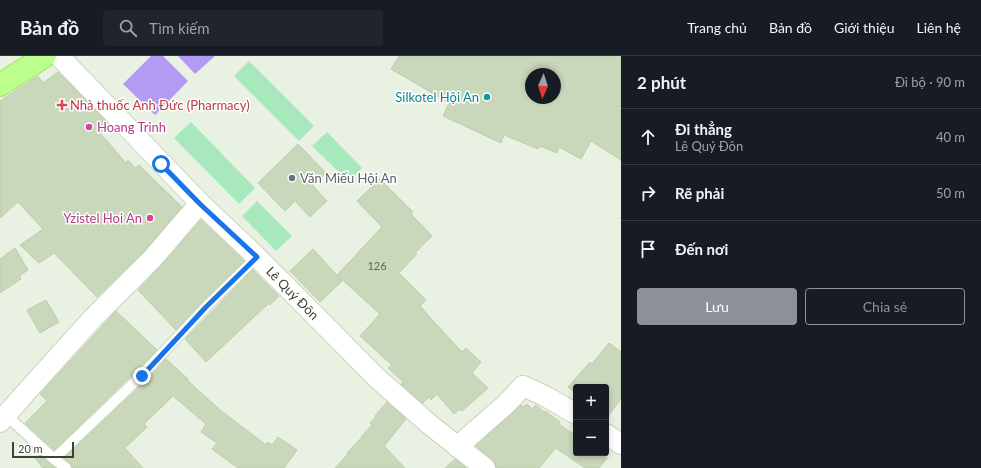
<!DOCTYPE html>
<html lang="vi">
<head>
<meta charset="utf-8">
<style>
  body { margin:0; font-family:Lato,sans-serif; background:#20242c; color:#f1f3f6 }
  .controls { position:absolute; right:12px; bottom:12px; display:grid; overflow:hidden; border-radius:4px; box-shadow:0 2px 6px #0003 }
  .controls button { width:36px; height:36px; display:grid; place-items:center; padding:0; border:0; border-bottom:1px solid #363941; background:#171b24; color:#f1f3f6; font:20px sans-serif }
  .compass { position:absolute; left:525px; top:12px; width:36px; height:36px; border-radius:50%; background:#171b24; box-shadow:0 2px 6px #0003; rotate:183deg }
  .scale { position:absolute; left:12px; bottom:10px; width:62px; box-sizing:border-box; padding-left:4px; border:2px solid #3b4332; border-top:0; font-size:11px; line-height:14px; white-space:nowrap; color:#3b4332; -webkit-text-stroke:3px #fff; paint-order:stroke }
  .stop { position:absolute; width:12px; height:12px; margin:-9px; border:3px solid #1a73e8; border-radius:50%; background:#fff }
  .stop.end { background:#1a73e8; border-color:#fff; box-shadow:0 1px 4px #0008 }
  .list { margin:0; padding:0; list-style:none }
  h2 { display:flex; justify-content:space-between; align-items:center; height:52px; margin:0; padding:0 16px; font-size:17px }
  h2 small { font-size:13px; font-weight:400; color:#9ea1a6 }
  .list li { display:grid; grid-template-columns:26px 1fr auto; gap:12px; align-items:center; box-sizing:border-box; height:56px; padding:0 16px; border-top:1px solid #363941 }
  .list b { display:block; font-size:15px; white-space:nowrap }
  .list p { margin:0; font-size:13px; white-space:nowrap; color:#9ea1a6 }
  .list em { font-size:13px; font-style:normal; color:#9ea1a6 }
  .actions { display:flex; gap:8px; padding:12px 16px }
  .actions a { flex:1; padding:9px 0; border:1px solid #8c9099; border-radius:4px; text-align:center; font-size:14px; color:#8c9099 }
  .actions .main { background:#8c9099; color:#fff }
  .icon { flex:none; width:22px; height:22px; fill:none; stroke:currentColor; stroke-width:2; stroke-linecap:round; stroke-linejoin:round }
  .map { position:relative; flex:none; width:621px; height:412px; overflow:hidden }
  header { display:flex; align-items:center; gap:24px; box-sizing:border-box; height:56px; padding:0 20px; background:#171b24; border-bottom:1px solid #363941 }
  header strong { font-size:19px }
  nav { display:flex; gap:22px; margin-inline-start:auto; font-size:14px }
  .search { width:280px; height:36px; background:#20242c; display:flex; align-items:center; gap:10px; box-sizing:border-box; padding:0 14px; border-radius:4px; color:#9ea1a6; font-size:15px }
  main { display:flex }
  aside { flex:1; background:#171b24 }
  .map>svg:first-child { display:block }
  .green { fill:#a8e8bd }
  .water { fill:#b39af2 }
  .building { fill:#c9d7ba; stroke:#bdceaa; fill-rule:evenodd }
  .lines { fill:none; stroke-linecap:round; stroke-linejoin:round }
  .lane-casing { stroke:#c7d5bb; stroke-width:12 }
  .street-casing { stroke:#c7d5bb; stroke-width:22 }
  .primary-casing { stroke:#97e75a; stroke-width:24 }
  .lane { stroke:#fff; stroke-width:10 }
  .street { stroke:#fff; stroke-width:20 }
  .primary { stroke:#bdff8d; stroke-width:22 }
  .route { stroke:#1a73e8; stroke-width:5 }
  .culture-dot { fill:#0f9aa8; stroke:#fff; stroke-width:1.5 }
  .health-dot { fill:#e0444e; stroke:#fff; stroke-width:1.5 }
  .hotel-dot { fill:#d1479c; stroke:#fff; stroke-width:1.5 }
  .worship-dot { fill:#6b7280; stroke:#fff; stroke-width:1.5 }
  .labels { text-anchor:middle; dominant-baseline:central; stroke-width:3; stroke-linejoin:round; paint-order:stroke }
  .number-label { font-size:11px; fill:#5e6854 }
  .culture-label { font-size:13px; fill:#0d838f; stroke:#fff; text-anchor:end }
  .health-label { font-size:13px; fill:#be3a42; stroke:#fff; text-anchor:start }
  .hotel-label { font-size:13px; fill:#b23c85; stroke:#fff; text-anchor:start }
  .worship-label { font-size:13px; fill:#5b616d; stroke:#fff; text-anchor:start }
  .street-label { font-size:13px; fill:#3b4332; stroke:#fff }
</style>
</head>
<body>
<header>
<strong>Bản đồ</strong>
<div class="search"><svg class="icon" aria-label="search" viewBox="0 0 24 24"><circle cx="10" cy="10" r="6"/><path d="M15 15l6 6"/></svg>Tìm kiếm</div>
<nav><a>Trang chủ</a><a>Bản đồ</a><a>Giới thiệu</a><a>Liên hệ</a></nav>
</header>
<main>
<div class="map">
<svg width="621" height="412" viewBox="0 0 621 412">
  <rect width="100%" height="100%" fill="#e9f2e2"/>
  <g class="green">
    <path d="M249,5L314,70L299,85L234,20Z"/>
    <path d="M191,66L255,132L239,148L174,82Z"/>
    <path d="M327,76L362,112L348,125L312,90Z"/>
    <path d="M257,145L292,180L276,195L242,160Z"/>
  </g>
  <g class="water">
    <path d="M151,0H163L188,25L155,59L123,28Z"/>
    <path d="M178,0H215L195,18Z"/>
  </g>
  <g class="building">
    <path d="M399,0H621V104L591,85L581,103L559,91L557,97L540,90L538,93L504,79L501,87L443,60L449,47L391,13ZM531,18H555V42H531Z"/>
    <path d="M58,16L110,69L100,77L126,107L128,104L135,112L139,109L182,151L145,194L97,241L54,197L39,207L20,189L43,173L18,146L0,162V45L38,20L43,27Z"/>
    <path d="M298,88L326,117L313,130L327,145L310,161L295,145L285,155L258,127Z"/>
    <path d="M380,123L413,156L411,158L432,180L415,197L417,198L399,217L426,244L420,250L436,268L462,296L466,292L481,306L472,317L488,332L462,355L460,353L454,358L437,338L431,344L429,341L423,347L421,346L401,328L403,326L388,312L392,309L360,280L380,258L337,219L382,171L357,145Z"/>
    <path d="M201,164L244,205L176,274L138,234L162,209Z"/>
    <path d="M15,192L28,214L19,220L21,223L0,237V203Z"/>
    <path d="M313,193L342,225L320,246L290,215Z"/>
    <path d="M253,214L279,240L270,249L269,247L206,306L185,283Z"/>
    <path d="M46,244L59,266L40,277L27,254Z"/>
    <path d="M116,255L157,294L136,315L54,394L25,367L47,345L40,338Z"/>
    <path d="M609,287L621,296V343L608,360L606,359V331H576V337L568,331L590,306L592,308Z"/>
    <path d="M166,303L188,323L187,324L219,353L266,389L268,386L272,389L278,381L297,394L284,412H238L212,393L217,387L201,376L206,368L173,340L144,368L147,371L125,392L143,412H72L70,407L64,402L146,325Z"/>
    <path d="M387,346L406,363L384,390L405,412H335L348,398L347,397L362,381H361L372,369L370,367L376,360H375Z"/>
    <path d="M527,348L532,353L536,349L544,356L545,355L560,366L559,368L576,380V397H600L607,402L599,412H585L556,392L539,412H496L495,407L492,403L476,390L521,349L523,351Z"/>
    <path d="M40,399L50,408L55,412H43L35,402Z"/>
    <path d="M455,403L466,412H445Z"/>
  </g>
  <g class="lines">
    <defs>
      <g id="lane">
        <path d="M6,359L54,403L66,412"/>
        <path d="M54,403L141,320L206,251L257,201"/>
      </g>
      <g id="street">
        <path id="s1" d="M59,0L200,147L257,201L378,323L429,368L485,412"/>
        <path d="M0,366L28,334L93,262L153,202L200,147"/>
        <path d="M606,378L621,388"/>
        <path d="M457,391L505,349L523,330L545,340L576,358"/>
      </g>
      <path id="primary" d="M0,29L45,0"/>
    </defs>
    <use href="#lane" class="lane-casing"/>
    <use href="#street" class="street-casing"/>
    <use href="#primary" class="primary-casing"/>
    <use href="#lane" class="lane"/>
    <use href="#street" class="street"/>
    <use href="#primary" class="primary"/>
  </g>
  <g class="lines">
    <path class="route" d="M142,320L206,251L257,201L200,148L161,108"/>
  </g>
  <circle class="culture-dot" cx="487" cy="41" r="4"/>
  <path class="health-dot" d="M60 43h4v4h4v4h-4v4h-4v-4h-4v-4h4z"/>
  <g class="hotel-dot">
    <circle cx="89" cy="71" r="4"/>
    <circle cx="150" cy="162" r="4"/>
  </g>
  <circle class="worship-dot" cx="292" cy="122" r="4"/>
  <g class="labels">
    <g class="number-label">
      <text x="377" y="209">126</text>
    </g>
    <g class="culture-label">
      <text x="479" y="41">Silkotel Hội An</text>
    </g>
    <g class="health-label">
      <text x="70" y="49">Nhà thuốc Anh Đức (Pharmacy)</text>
    </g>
    <g class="hotel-label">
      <text x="97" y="71">Hoang Trinh</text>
      <text x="142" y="162" text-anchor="end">Yzistel Hoi An</text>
    </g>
    <g class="worship-label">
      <text x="300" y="122">Văn Miếu Hội An</text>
    </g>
    <g class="street-label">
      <text stroke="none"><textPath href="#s1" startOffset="333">Lê Quý Đôn</textPath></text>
    </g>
  </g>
</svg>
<div class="controls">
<button>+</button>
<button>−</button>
</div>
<svg class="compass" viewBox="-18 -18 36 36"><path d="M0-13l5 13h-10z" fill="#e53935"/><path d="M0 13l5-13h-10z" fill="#9ea1a6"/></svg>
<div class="scale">20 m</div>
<div class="stop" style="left:161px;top:108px"></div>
<div class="stop end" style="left:142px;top:320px"></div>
</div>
<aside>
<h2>2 phút<small>Đi bộ · 90 m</small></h2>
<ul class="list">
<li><svg class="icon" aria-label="ahead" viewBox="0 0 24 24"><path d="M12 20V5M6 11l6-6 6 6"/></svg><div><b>Đi thẳng</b><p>Lê Quý Đôn</p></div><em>40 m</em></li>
<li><svg class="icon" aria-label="right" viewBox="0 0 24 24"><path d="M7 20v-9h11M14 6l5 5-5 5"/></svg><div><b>Rẽ phải</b></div><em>50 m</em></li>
<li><svg class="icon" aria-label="arrive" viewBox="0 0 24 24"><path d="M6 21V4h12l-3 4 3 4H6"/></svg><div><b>Đến nơi</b></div></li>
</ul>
<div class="actions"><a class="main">Lưu</a><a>Chia sẻ</a></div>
</aside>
</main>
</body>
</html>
